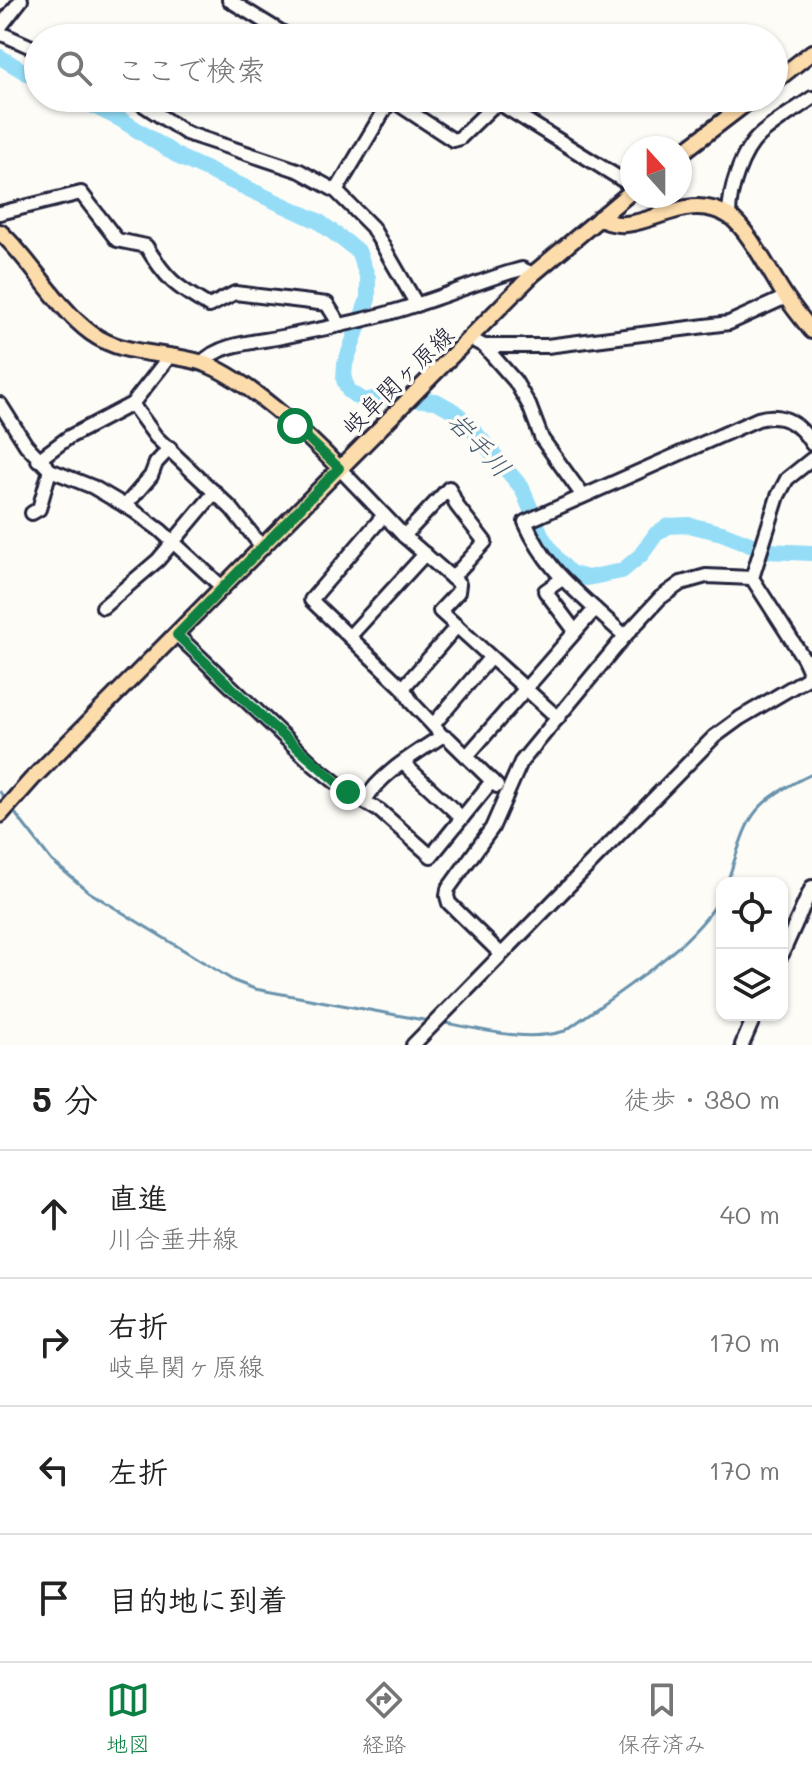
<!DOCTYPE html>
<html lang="ja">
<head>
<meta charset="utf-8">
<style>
  body { margin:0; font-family:Mali,"Klee One",sans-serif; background:#f2f2f2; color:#222 }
  .controls { position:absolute; right:24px; bottom:24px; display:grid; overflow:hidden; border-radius:16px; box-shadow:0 2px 6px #0004 }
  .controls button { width:72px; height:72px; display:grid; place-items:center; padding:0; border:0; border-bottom:2px solid #e0e0e0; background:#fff; color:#222; font:40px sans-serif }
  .compass { position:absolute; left:620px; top:136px; width:72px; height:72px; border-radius:50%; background:#fff; box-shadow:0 2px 6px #0004; rotate:339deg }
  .stop { position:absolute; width:24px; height:24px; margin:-18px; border:6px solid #0b8043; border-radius:50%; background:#fff }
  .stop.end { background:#0b8043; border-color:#fff; box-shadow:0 2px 8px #0008 }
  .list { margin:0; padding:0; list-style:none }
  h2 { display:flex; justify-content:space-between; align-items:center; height:104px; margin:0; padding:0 32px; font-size:34px }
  h2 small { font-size:26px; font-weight:400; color:#767676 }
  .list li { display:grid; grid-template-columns:52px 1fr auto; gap:24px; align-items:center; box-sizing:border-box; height:128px; padding:0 32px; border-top:2px solid #e0e0e0 }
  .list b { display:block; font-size:30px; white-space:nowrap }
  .list p { margin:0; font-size:26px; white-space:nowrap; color:#767676 }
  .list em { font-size:26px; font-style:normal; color:#767676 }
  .icon { flex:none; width:44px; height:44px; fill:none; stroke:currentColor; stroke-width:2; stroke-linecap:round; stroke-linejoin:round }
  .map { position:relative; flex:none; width:812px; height:1045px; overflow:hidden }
  .search { position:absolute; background:#fff; box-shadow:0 2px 6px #0004; left:24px; right:24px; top:24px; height:88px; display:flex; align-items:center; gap:20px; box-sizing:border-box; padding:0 28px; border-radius:44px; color:#767676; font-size:30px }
  .sheet { height:616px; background:#fff }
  nav { display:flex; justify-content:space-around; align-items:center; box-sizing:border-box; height:112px; border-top:2px solid #e0e0e0; background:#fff; font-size:22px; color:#767676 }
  nav a { display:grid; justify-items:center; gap:4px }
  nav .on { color:#0b8043 }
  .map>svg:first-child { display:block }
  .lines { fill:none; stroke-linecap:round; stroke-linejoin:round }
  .stream { stroke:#6792ac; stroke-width:3 }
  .river { stroke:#95ddf7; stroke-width:16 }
  .minor-casing { stroke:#22223b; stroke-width:18 }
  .major-casing { stroke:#22223b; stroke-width:20 }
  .minor { stroke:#fdfcf7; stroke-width:12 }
  .major { stroke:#fddcac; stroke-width:14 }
  .route { stroke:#0b8043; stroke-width:10 }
  .labels { text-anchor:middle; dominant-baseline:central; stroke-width:7; stroke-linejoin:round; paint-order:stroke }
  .street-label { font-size:24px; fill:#22223b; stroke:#fdfcf7 }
  .water-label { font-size:26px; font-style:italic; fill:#445a73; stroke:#fdfcf7 }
</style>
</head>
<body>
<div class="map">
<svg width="812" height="1045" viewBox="0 0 812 1045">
  <rect width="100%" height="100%" fill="#fdfcf7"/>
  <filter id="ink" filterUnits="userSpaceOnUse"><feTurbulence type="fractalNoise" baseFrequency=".0125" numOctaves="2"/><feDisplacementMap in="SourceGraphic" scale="16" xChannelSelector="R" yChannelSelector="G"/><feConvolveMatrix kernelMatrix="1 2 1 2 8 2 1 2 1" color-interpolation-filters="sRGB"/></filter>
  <g filter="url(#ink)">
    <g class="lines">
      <g class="stream">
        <path d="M0,792L7,802"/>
        <path d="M11,808L52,861L89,892L234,981L255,989L429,1021"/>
        <path d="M727,883C749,818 745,806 812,774"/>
        <path d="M440,1022C482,1029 524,1043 565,1031C615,994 692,949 722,895"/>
      </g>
      <g class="river">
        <path d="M0,57L38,80"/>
        <path d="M78,98L120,119L181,158L318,221L358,251L368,278V299L345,364L344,380L349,391L363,401L383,397L436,401L454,411L467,423L522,488L542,537L556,558L570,573L587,578L622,571L641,555L656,534L668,526L689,525L722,533L767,551L812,553"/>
      </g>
      <defs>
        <g id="minor">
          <path d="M229,0L291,38"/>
          <path d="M0,27L21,0"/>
          <path d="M0,33L38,50"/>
          <path d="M133,98L186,133L300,171L336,191L372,227L417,305"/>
          <path d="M389,98L453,140L460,138L493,106L502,105L632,186"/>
          <path d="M336,191L391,99"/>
          <path d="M0,213L81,193L117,240L146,246C166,279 175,286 209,306L235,293L327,304L340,325"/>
          <path d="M729,216C729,191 741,152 760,135C776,121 795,110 812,98"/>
          <path d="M471,339L484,346H547L729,323L786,297"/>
          <path d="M484,346L515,381L529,405L542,439L583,496"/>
          <path d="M202,363C219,343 257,342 282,337C327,328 374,319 418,304C453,293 487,278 522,269L533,274"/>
          <path d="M0,404L26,445L50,470L93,487L134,511L160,530L222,587"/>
          <path d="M132,404L156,437L232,509L262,547"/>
          <path d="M38,460L69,437L132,404L169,357"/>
          <path d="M339,468L404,536L459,584L458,592L440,611L558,718"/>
          <path d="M125,506L151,476L156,463L170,448"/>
          <path d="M32,513L39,509L50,470"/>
          <path d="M384,515L311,600L403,688L457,626"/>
          <path d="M404,536L449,488L457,506L485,542L452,578"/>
          <path d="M562,579L545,591L575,631"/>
          <path d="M103,607L158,560L215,492"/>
          <path d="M595,609C563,580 543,562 525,522L758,419C782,412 799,423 812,444"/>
          <path d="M177,635L315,766L348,792L380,811L431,856L492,781"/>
          <path d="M350,636L425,554"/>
          <path d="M490,658L433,725L442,736L449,739L497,786"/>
          <path d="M808,678L809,670L804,659L752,578L778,496L787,479L812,459"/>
          <path d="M403,688L413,704L433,725"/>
          <path d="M467,756L595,609L625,636"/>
          <path d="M403,763L462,818"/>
          <path d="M365,801C378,775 418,752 442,736"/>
          <path d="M501,954L449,903L447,896L448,889L492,828L521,762L625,636L660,598L681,583L706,576L752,578"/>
          <path d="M782,954L812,887"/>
          <path d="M413,1045L714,737L740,718L808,678"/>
          <path d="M742,1045L755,1015"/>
        </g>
        <g id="major">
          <path d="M774,82L812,52"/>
          <path d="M680,154L753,98"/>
          <path d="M599,218C639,242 681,186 729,216C748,228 772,277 786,297C794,309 803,320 812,331"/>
          <path d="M0,232C33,262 55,306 91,333C124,357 166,351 203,363C244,377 309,436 339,468"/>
          <path d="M0,815L32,779L533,274L632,191"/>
        </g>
      </defs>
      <use href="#minor" class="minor-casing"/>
      <use href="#major" class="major-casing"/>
      <use href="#minor" class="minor"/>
      <use href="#major" class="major"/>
    </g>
  </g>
  <g class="lines" filter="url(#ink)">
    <path class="route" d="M295,426L339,468L177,635L270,724L348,792"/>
  </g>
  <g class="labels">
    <g class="street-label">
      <text transform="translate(397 380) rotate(-44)">岐阜関ヶ原線</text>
    </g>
    <g class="water-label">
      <text transform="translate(480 444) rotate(47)">岩手川</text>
    </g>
  </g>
</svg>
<div class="controls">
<button><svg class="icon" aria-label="locate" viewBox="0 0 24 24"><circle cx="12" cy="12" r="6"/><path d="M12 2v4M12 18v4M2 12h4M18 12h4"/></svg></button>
<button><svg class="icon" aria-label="layers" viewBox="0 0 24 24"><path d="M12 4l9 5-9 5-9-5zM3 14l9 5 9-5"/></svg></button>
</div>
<svg class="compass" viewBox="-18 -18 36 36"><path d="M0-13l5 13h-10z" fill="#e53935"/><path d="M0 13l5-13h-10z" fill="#767676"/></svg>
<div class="stop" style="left:295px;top:426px"></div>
<div class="stop end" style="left:348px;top:792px"></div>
<div class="search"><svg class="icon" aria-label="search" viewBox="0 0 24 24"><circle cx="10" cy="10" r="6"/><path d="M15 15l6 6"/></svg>ここで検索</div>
</div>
<section class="sheet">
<h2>5 分<small>徒歩 · 380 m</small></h2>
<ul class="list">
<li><svg class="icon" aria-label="ahead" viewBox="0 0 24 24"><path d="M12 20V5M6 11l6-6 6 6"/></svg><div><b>直進</b><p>川合垂井線</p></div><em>40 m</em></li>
<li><svg class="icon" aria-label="right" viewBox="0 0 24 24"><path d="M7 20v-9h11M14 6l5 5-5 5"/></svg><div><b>右折</b><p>岐阜関ヶ原線</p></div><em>170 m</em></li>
<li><svg class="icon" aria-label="left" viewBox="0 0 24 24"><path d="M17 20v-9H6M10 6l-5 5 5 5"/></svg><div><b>左折</b></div><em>170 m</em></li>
<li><svg class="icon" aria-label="arrive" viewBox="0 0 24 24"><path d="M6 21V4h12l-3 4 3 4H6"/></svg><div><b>目的地に到着</b></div></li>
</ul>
</section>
<nav>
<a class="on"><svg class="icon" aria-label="map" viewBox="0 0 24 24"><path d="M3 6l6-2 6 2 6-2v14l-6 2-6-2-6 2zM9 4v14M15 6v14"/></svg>地図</a>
<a><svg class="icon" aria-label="directions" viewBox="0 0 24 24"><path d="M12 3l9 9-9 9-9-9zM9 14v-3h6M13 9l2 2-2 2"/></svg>経路</a>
<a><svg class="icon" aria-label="saved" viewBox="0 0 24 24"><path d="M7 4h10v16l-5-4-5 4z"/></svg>保存済み</a>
</nav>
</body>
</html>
